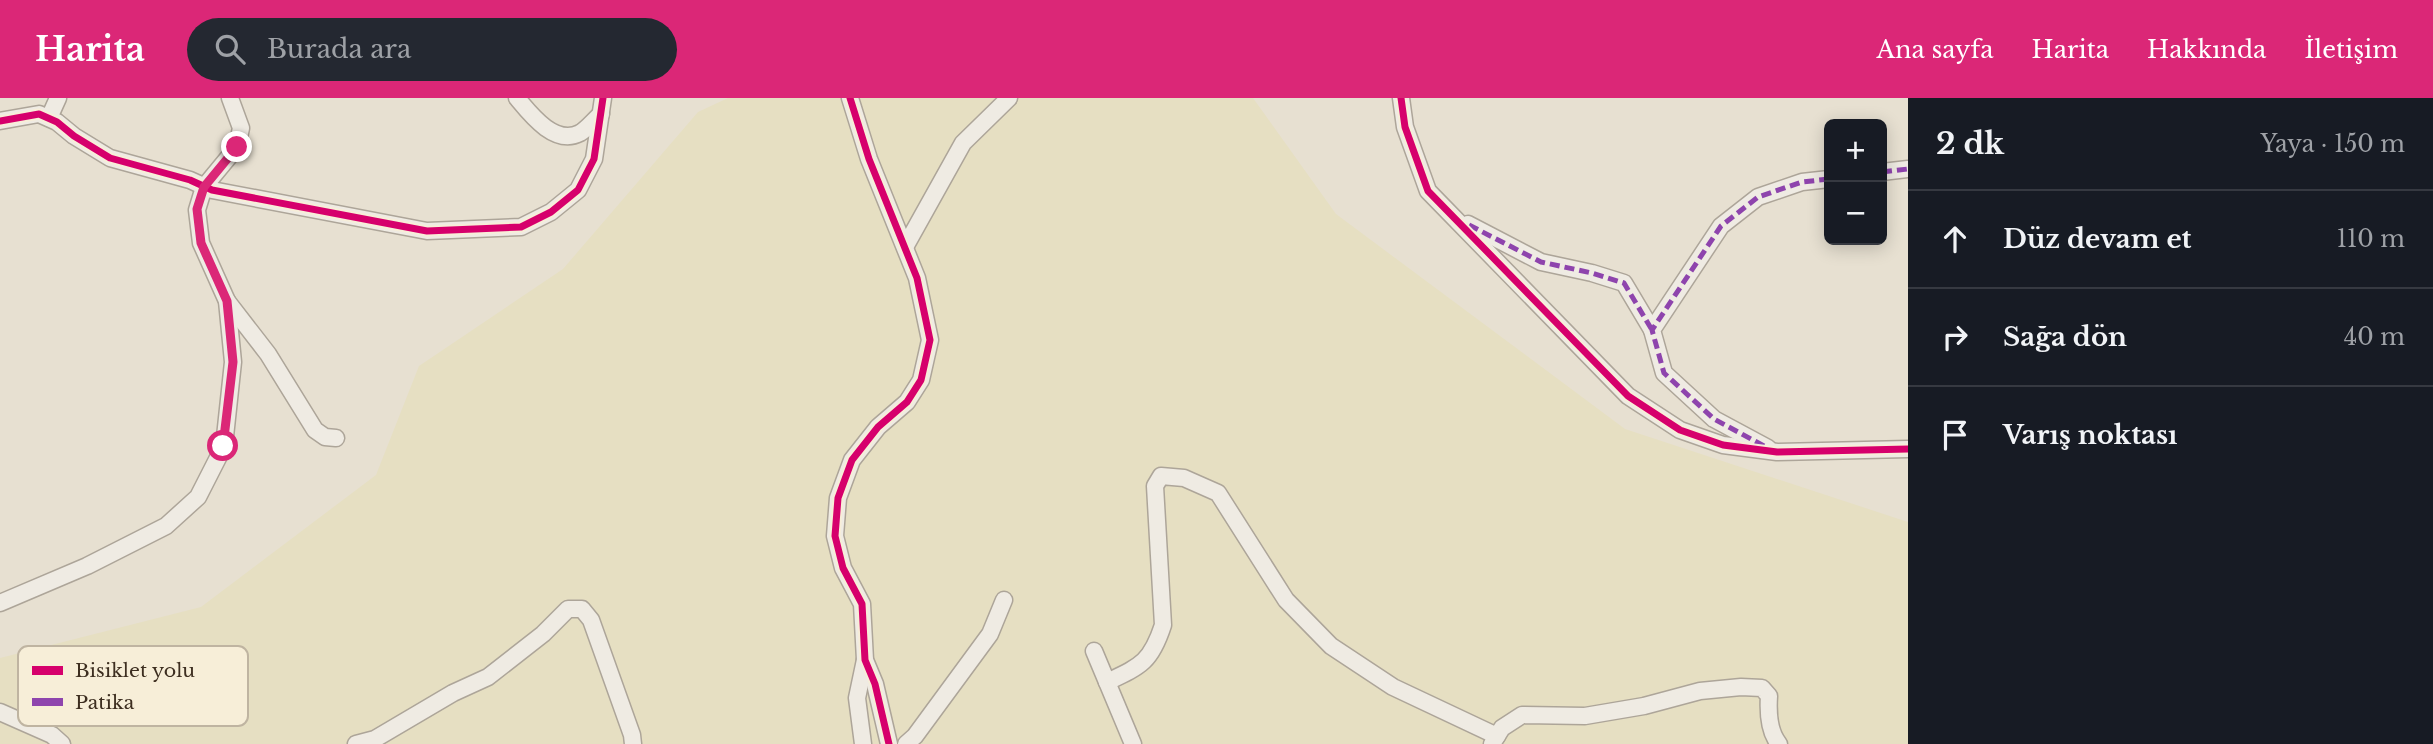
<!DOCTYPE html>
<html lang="tr">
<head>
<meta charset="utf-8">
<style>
  body { margin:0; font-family:"Libre Baskerville",serif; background:#242831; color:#f1f3f6 }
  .controls { position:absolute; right:21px; top:21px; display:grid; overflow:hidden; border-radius:10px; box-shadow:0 4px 18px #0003 }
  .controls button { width:63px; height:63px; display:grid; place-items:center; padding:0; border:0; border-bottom:2px solid #363941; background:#171b24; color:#f1f3f6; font:35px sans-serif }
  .stop { position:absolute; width:21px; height:21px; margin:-16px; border:5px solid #db2777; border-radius:50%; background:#fff }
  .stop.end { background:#db2777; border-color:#fff; box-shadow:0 2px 7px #0008 }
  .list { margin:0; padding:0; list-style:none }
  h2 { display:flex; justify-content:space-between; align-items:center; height:91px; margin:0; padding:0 28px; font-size:30px }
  h2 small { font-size:23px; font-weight:400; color:#9ea1a6 }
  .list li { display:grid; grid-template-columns:46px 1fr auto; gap:21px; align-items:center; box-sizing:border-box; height:98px; padding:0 28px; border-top:2px solid #363941 }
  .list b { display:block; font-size:26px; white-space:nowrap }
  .list em { font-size:23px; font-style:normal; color:#9ea1a6 }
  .icon { flex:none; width:38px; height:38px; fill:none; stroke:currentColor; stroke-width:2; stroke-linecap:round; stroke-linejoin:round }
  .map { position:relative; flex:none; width:1908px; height:646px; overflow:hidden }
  header { display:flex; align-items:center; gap:42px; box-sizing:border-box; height:98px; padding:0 35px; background:#db2777; color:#fff }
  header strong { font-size:33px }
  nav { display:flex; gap:38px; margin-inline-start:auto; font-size:24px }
  .search { width:490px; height:63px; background:#242831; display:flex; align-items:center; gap:18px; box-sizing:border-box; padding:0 24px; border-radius:38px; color:#9ea1a6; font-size:26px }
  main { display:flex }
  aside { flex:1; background:#171b24 }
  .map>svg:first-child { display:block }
  .farmland { fill:#e6dfc2 }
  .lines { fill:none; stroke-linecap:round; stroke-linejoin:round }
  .minor-casing { stroke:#ada599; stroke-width:19 }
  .minor { stroke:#efebe3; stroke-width:16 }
  .quiet { stroke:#8e44ad; stroke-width:5; stroke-dasharray:10 5; stroke-linecap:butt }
  .cycleway-casing { stroke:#f7eed8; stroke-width:11 }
  .cycleway { stroke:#d6006c; stroke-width:7 }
  .route { stroke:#db2777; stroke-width:9 }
  .key { fill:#f7eed8; stroke:#bfb4a1; stroke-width:2 }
  .key-label { font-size:19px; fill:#3d2e20 }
</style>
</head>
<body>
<header>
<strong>Harita</strong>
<div class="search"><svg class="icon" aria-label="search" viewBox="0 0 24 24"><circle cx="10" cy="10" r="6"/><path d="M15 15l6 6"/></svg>Burada ara</div>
<nav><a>Ana sayfa</a><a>Harita</a><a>Hakkında</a><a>İletişim</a></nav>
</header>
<main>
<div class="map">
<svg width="1908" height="646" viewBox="0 0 1908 646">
  <rect width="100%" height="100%" fill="#e7e0d1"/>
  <path class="farmland" d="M728,0H1253L1336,116L1625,331L1908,424V646H0V560L201,509L376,377L419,268L563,171L698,14Z"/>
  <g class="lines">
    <defs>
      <g id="minor">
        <path d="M517,0C531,17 555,48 580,35C587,31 594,22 601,16"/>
        <path d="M850,0L869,61L917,180L930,242L921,282L907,304L878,329L852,362L838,400L835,438L843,470L862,506L865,562L875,586L889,646"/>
        <path d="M1401,0L1405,29L1428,93L1628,298L1680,332L1723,347L1777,354L1908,351"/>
        <path d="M49,20L58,0"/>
        <path d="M0,23L39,16L57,24L74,38L110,60L190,82L212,92L427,133L521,129L551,114L578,92L594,61L603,0"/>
        <path d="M1882,74L1908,71"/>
        <path d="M1468,126L1541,164L1592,175L1624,185L1652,232"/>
        <path d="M905,149L963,45L1009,0"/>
        <path d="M227,203L268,256L315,332L325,339L336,340"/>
        <path d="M1768,350L1714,321L1664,275L1652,232L1721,128L1758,99L1802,84L1829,81"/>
        <path d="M0,505L87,468L166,428L198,399L224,348L233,264L227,203L201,145L197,112L204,89L237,49L241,30L230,0"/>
        <path d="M1094,553L1133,646"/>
        <path d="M1107,584C1141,568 1151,564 1163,527L1155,388L1161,378L1184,380L1218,395L1286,502L1331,548L1393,589L1497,638"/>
        <path d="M0,614L52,637L62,646"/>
        <path d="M356,646L375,641L453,595L488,579L543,536L568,511H582L591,522L632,637L633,646"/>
        <path d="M863,646L857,600L865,562"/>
        <path d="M906,646L915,638L990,536L1004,502"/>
        <path d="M1492,646L1502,630L1522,617L1585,618L1644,608L1700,593L1741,589L1762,590L1769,598C1768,613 1769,634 1779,646"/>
      </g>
    </defs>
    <use href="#minor" class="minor-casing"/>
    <use href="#minor" class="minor"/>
    <g class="quiet">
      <path d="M1882,74L1908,71"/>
      <path d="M1469,127L1541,164L1592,175L1624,185L1652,232"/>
      <path d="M1764,348L1714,321L1664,275L1652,232L1721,128L1758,99L1802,84L1829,81"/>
    </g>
    <defs>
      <g id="cycleway">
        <path d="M850,0L869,61L917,180L930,242L921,282L907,304L878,329L852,362L838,400L835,438L843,470L862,506L865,562L875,586L889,646"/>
        <path d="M1401,0L1405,29L1428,93L1628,298L1680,332L1723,347L1777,354L1908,351"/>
        <path d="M0,23L39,16L57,24L74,38L110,60L190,82L212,92L427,133L521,129L551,114L578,92L594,61L603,0"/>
      </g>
    </defs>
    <use href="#cycleway" class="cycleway-casing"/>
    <use href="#cycleway" class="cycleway"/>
  </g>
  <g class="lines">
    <path class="route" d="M223,348L233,264L227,203L201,145L197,111L204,89L237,49"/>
  </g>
  <rect x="18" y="548" width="230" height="80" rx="10" class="key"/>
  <rect x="32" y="568" width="31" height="9" fill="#d6006c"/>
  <rect x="32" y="600" width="31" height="8" fill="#8e44ad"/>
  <g class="key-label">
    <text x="75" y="579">Bisiklet yolu</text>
    <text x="75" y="611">Patika</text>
  </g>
</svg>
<div class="controls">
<button>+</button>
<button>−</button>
</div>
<div class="stop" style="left:223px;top:348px"></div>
<div class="stop end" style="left:237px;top:49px"></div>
</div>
<aside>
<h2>2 dk<small>Yaya · 150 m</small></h2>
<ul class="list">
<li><svg class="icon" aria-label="ahead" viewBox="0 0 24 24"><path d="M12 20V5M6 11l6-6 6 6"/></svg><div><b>Düz devam et</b></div><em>110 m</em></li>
<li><svg class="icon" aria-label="right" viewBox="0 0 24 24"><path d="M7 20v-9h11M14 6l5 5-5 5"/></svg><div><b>Sağa dön</b></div><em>40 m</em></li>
<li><svg class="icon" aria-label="arrive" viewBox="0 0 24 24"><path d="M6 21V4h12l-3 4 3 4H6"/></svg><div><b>Varış noktası</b></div></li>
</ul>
</aside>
</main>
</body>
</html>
